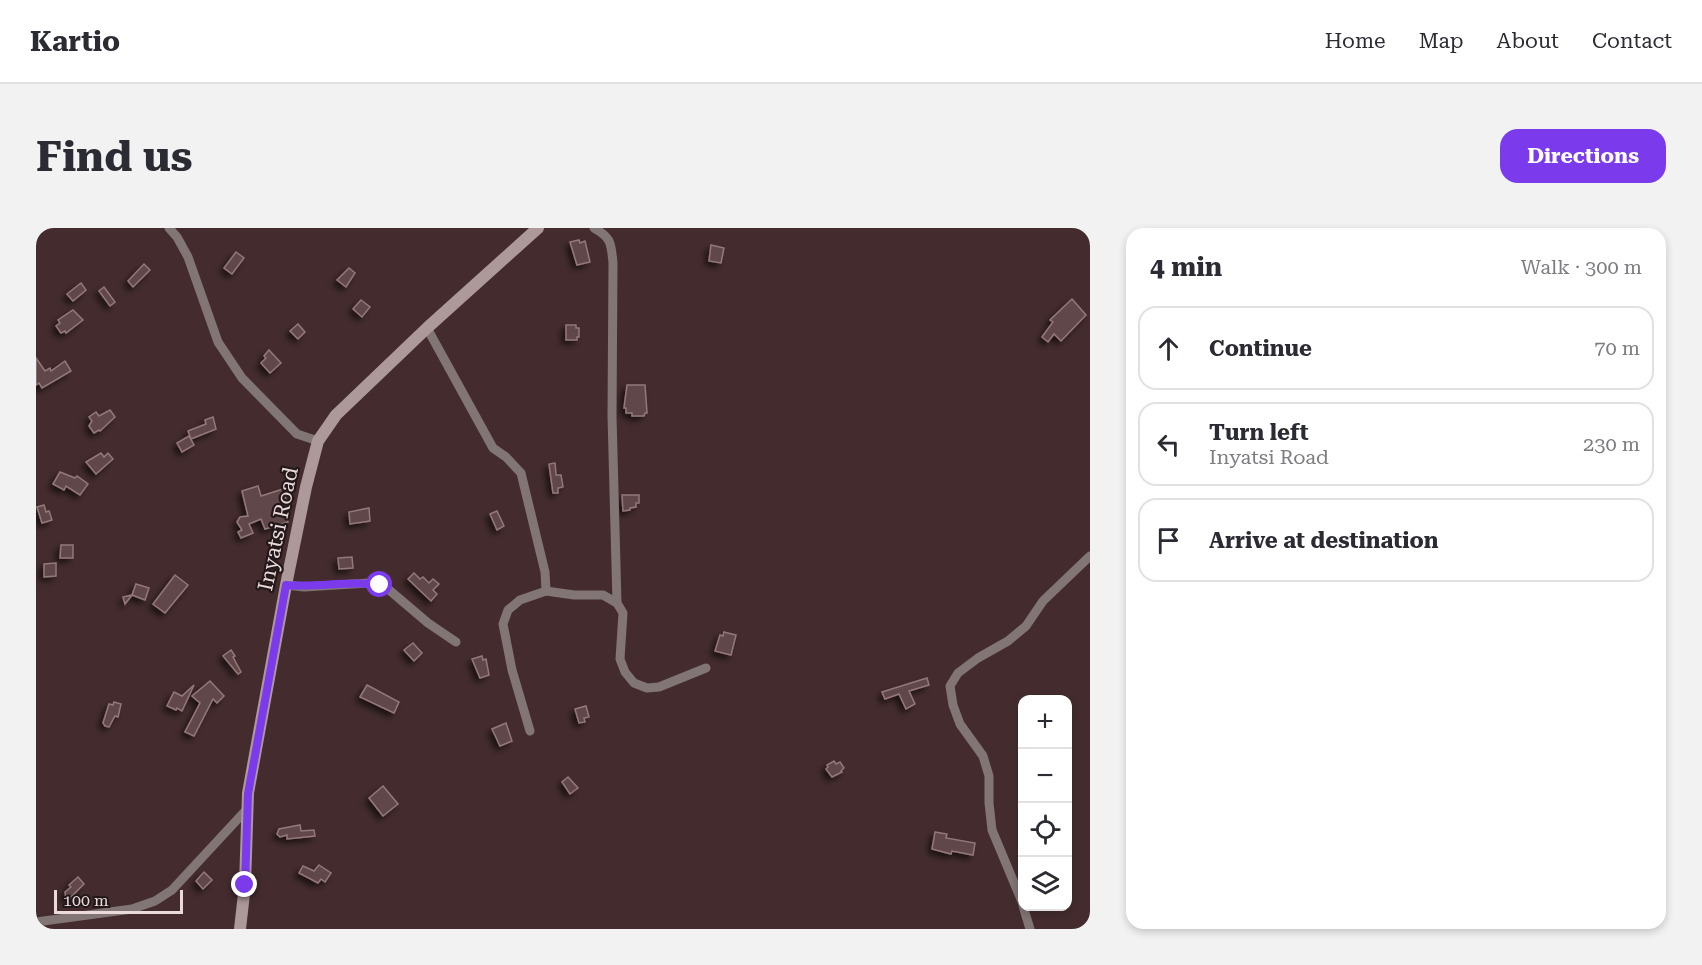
<!DOCTYPE html>
<html lang="en">
<head>
<meta charset="utf-8">
<style>
  body { margin:0; font-family:"Roboto Serif",serif; background:#f2f2f3; color:#2b2b33 }
  .controls { position:absolute; right:18px; bottom:18px; display:grid; overflow:hidden; border-radius:12px; box-shadow:0 3px 9px #0003 }
  .controls button { width:54px; height:54px; display:grid; place-items:center; padding:0; border:0; border-bottom:2px solid #e1e1e2; background:#fff; color:#2b2b33; font:30px sans-serif }
  .scale { position:absolute; left:18px; bottom:15px; width:129px; box-sizing:border-box; padding-left:6px; border:3px solid #eadadb; border-top:0; font-size:16px; line-height:21px; white-space:nowrap; color:#eadadb; -webkit-text-stroke:4px #231819; paint-order:stroke }
  .stop { position:absolute; width:18px; height:18px; margin:-14px; border:4px solid #7c3aed; border-radius:50%; background:#fff }
  .stop.end { background:#7c3aed; border-color:#fff; box-shadow:0 2px 6px #0008 }
  .list { margin:0; padding:0; list-style:none }
  h2 { display:flex; justify-content:space-between; align-items:center; height:78px; margin:0; padding:0 24px; font-size:26px }
  h2 small { font-size:20px; font-weight:400; color:#7c7c81 }
  .list li { display:grid; grid-template-columns:39px 1fr auto; gap:18px; align-items:center; box-sizing:border-box; height:84px; margin:0 12px 12px; padding:0 12px; border:2px solid #e1e1e2; border-radius:18px }
  .list b { display:block; font-size:22px; white-space:nowrap }
  .list p { margin:0; font-size:20px; white-space:nowrap; color:#7c7c81 }
  .list em { font-size:20px; font-style:normal; color:#7c7c81 }
  .icon { flex:none; width:33px; height:33px; fill:none; stroke:currentColor; stroke-width:2; stroke-linecap:round; stroke-linejoin:round }
  .map { position:relative; flex:none; width:1054px; height:701px; overflow:hidden; border-radius:18px }
  header { display:flex; align-items:center; gap:36px; box-sizing:border-box; height:84px; padding:0 30px; background:#fff; border-bottom:2px solid #e1e1e2 }
  header strong { font-size:28px }
  nav { display:flex; gap:33px; margin-inline-start:auto; font-size:21px }
  .intro { display:flex; align-items:center; justify-content:space-between; box-sizing:border-box; height:144px; padding:0 36px }
  h1 { margin:0; font-size:42px }
  .button { padding:15px 27px; border-radius:18px; background:#7c3aed; color:#fff; font-size:21px; font-weight:700 }
  main { display:flex; gap:36px; padding:0 36px }
  aside { flex:1; background:#fff; border-radius:18px; box-shadow:0 3px 9px #0003 }
  .map>svg:first-child { display:block }
  .building { fill:#604648; stroke:#94787a; stroke-width:1.5; filter:url(#shadow) }
  .lines { fill:none; stroke-linecap:round; stroke-linejoin:round }
  .street { stroke:#817575; stroke-width:9 }
  .secondary { stroke:#ad999a; stroke-width:12 }
  .route { stroke:#7c3aed; stroke-width:8 }
  .labels { text-anchor:middle; dominant-baseline:central; stroke-width:4.5; stroke-linejoin:round; paint-order:stroke }
  .street-label { font-size:21px; fill:#eadadb; stroke:#231819 }
</style>
</head>
<body>
<header>
<strong>Kartio</strong>
<nav><a>Home</a><a>Map</a><a>About</a><a>Contact</a></nav>
</header>
<div class="intro"><h1>Find us</h1><a class="button">Directions</a></div>
<main>
<div class="map">
<svg width="1054" height="701" viewBox="0 0 1054 701">
  <defs>
    <filter id="shadow"><feDropShadow dx="-4" dy="4" stdDeviation="3" flood-color="#0009"/></filter>
  </defs>
  <rect width="100%" height="100%" fill="#442c2e"/>
  <g class="building">
    <path d="M543,12L544,15L549,13L554,34L541,37L534,14Z"/>
    <path d="M675,17L688,20L685,35L673,33Z"/>
    <path d="M200,24L208,30L196,46L188,40Z"/>
    <path d="M108,36L114,42L97,59L92,53Z"/>
    <path d="M313,40L319,45L310,59L301,52Z"/>
    <path d="M45,55L50,62L37,73L31,66Z"/>
    <path d="M68,59L79,74L74,78L63,63Z"/>
    <path d="M1036,71L1050,87L1025,113L1018,106L1012,114L1006,109L1017,94L1014,92Z"/>
    <path d="M325,72L334,79L326,89L317,81Z"/>
    <path d="M37,82L47,92L30,105L29,103L25,105L20,98L24,95L22,92Z"/>
    <path d="M262,96L269,104L262,111L254,103Z"/>
    <path d="M530,97H540V100H543V109H541V112H530Z"/>
    <path d="M233,122L245,135L234,145L225,135L230,130L228,128Z"/>
    <path d="M0,130L9,143L14,140L15,143L29,133L35,143L6,160L3,155L0,157Z"/>
    <path d="M591,157H609L611,185H609L608,188H596V185H590V180H588Z"/>
    <path d="M74,182L79,189L64,203L63,202L58,205L53,198L56,193L53,189L60,184L63,188Z"/>
    <path d="M177,189L180,201L155,211L152,203L170,196L169,192Z"/>
    <path d="M153,208L158,217L146,224L141,215Z"/>
    <path d="M65,225L68,229L72,225L77,231L60,246L50,234Z"/>
    <path d="M519,235L520,247H525L527,259L522,260V265H517L513,236Z"/>
    <path d="M24,244L39,250L41,248L52,256L44,267L30,258L28,262L17,256Z"/>
    <path d="M222,258L225,268L247,261L251,276L248,278L252,294L229,301L225,291L213,296L217,305L205,310L202,304L206,302L201,294L204,289L212,288L206,263Z"/>
    <path d="M586,267H603V275H600V279L594,280V282L587,283Z"/>
    <path d="M8,277L10,284L13,283L16,292L6,295L1,279Z"/>
    <path d="M333,280L334,293L314,296L313,284Z"/>
    <path d="M461,283L468,298L461,302L454,286Z"/>
    <path d="M25,317H37V330H24Z"/>
    <path d="M316,329L317,340L303,341L302,330Z"/>
    <path d="M20,335V348L8,349V336Z"/>
    <path d="M378,345L384,351L387,349L393,355L397,351L403,356L397,362L401,366L395,373L372,351Z"/>
    <path d="M139,347L152,357L129,385L117,376Z"/>
    <path d="M100,356L113,360L109,372L96,367L89,376L87,369L96,367Z"/>
    <path d="M688,404L700,407L695,427L679,423L684,407L687,408Z"/>
    <path d="M377,415L386,425L378,433L368,422Z"/>
    <path d="M195,422L199,428L197,429L205,444L202,446L187,428Z"/>
    <path d="M446,428L447,432L450,431L453,447L444,450L436,431Z"/>
    <path d="M891,450L893,457L873,463L879,476L870,481L863,466L849,471L846,464Z"/>
    <path d="M174,453L188,468L181,475L177,471L158,508L149,504L164,475L156,468Z"/>
    <path d="M158,457L146,483L141,480L140,482L131,478L138,464L146,468Z"/>
    <path d="M331,457L363,474L358,485L324,469Z"/>
    <path d="M78,474L85,476L82,489L79,488L73,499L69,498L67,495L73,476L77,477Z"/>
    <path d="M550,478L553,489L548,490L549,494L543,495L539,481Z"/>
    <path d="M470,495L476,513L464,518L456,501Z"/>
    <path d="M798,533L800,536L804,534L808,540L805,543L806,544L796,549L790,541L792,539L791,537Z"/>
    <path d="M532,549L542,560L534,566L526,554Z"/>
    <path d="M347,558L362,576L347,588L333,570Z"/>
    <path d="M264,597L265,603L278,602L279,608L251,611V607L244,609L241,606L243,601Z"/>
    <path d="M899,604L911,606L910,610L939,615L937,627L916,623L915,626L896,621Z"/>
    <path d="M283,637L295,645L289,654L285,651L282,655L263,645L267,638L278,643Z"/>
    <path d="M168,644L176,652L167,661L160,653Z"/>
    <path d="M42,649L48,656L34,670H30L29,664L35,659L33,657Z"/>
  </g>
  <g class="lines">
    <g class="street">
      <path d="M133,0L141,9L152,29L182,114L206,150L261,206L282,213"/>
      <path d="M558,0C576,10 575,16 577,35L576,188L581,375"/>
      <path d="M391,100L457,220L470,229L485,245L509,344L510,363"/>
      <path d="M250,357L268,359L333,355L344,357L352,361L392,395L420,414"/>
      <path d="M494,503L476,442L467,396L472,382L484,372L510,363L538,367H567L581,375L587,385L584,431L589,444L598,455L611,460L623,459L670,440"/>
      <path d="M987,676L956,602L953,575V548L947,528L924,496L917,477L914,458L922,445L942,430L972,413L990,398L1007,373L1054,328"/>
      <path d="M987,678L994,701"/>
      <path d="M0,694L96,681L119,673L136,662L212,580"/>
    </g>
    <path class="secondary" d="M204,701L209,657L212,565L250,357L270,259L282,213L300,187L391,100L502,0"/>
  </g>
  <g class="lines">
    <path class="route" d="M209,657L212,566L250,357C282,360 313,352 344,357"/>
  </g>
  <g class="labels">
    <g class="street-label">
      <text transform="translate(242 301) rotate(-78)">Inyatsi Road</text>
    </g>
  </g>
</svg>
<div class="controls">
<button>+</button>
<button>−</button>
<button><svg class="icon" aria-label="locate" viewBox="0 0 24 24"><circle cx="12" cy="12" r="6"/><path d="M12 2v4M12 18v4M2 12h4M18 12h4"/></svg></button>
<button><svg class="icon" aria-label="layers" viewBox="0 0 24 24"><path d="M12 4l9 5-9 5-9-5zM3 14l9 5 9-5"/></svg></button>
</div>
<div class="scale">100 m</div>
<div class="stop" style="left:344px;top:357px"></div>
<div class="stop end" style="left:209px;top:657px"></div>
</div>
<aside>
<h2>4 min<small>Walk · 300 m</small></h2>
<ul class="list">
<li><svg class="icon" aria-label="ahead" viewBox="0 0 24 24"><path d="M12 20V5M6 11l6-6 6 6"/></svg><div><b>Continue</b></div><em>70 m</em></li>
<li><svg class="icon" aria-label="left" viewBox="0 0 24 24"><path d="M17 20v-9H6M10 6l-5 5 5 5"/></svg><div><b>Turn left</b><p>Inyatsi Road</p></div><em>230 m</em></li>
<li><svg class="icon" aria-label="arrive" viewBox="0 0 24 24"><path d="M6 21V4h12l-3 4 3 4H6"/></svg><div><b>Arrive at destination</b></div></li>
</ul>
</aside>
</main>
</body>
</html>
